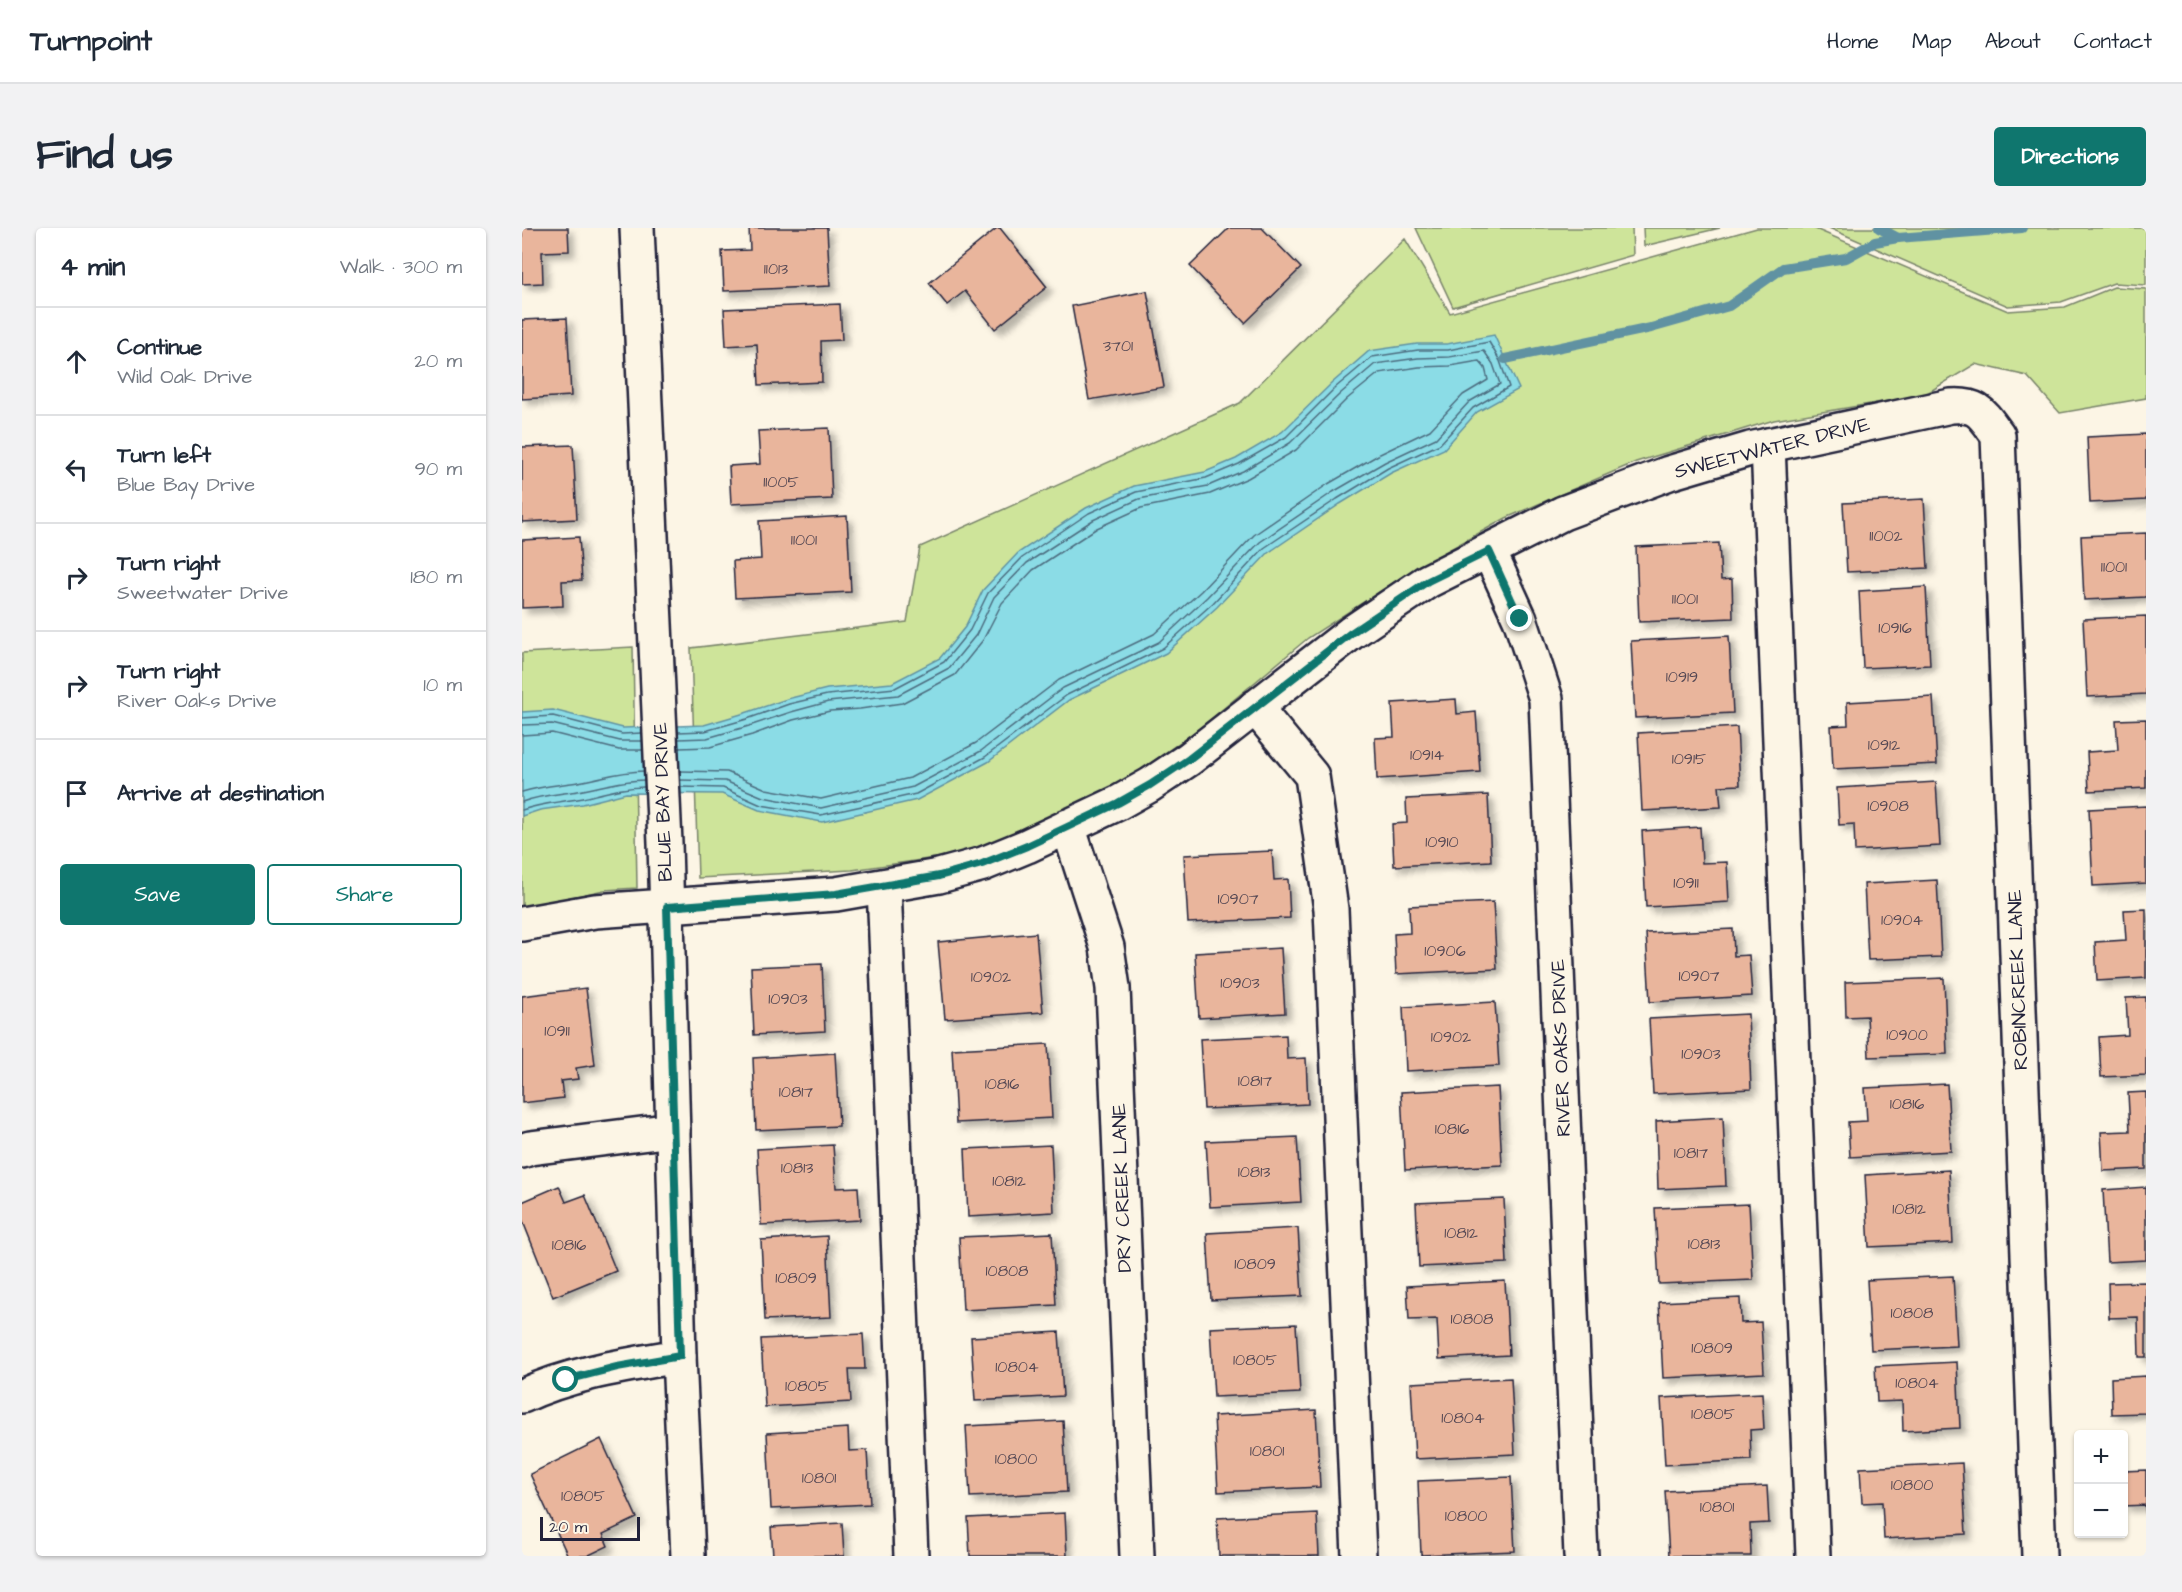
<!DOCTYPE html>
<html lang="en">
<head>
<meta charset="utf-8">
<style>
  body { margin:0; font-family:"Architects Daughter",sans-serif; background:#f2f2f3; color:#1f2937 }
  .controls { position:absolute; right:18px; bottom:18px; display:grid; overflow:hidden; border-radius:6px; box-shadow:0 2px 4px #0004 }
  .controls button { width:54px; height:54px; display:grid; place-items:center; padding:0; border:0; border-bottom:2px solid #e0e1e3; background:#fff; color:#1f2937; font:30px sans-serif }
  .scale { position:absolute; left:18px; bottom:15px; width:100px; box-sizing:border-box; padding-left:6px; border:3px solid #22223b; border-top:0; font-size:16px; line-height:21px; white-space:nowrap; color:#22223b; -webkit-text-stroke:4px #fcf5e5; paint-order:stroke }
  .stop { position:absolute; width:18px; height:18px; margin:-14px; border:4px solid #0f766e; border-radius:50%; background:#fff }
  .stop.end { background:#0f766e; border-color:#fff; box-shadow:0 2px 6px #0008 }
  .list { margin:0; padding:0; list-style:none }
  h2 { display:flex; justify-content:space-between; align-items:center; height:78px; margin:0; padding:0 24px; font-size:26px }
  h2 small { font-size:20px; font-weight:400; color:#747a83 }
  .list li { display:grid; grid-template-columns:39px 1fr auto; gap:18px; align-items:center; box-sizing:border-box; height:108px; padding:0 24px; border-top:2px solid #e0e1e3 }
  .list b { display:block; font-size:22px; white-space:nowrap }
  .list p { margin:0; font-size:20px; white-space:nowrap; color:#747a83 }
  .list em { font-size:20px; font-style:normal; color:#747a83 }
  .actions { display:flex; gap:12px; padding:18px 24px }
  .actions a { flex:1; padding:14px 0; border:2px solid #0f766e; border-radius:6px; text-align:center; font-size:21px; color:#0f766e }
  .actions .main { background:#0f766e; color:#fff }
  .icon { flex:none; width:33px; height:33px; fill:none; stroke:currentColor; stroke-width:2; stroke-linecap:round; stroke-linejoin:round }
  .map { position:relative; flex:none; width:1624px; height:1328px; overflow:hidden; border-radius:6px }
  header { display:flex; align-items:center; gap:36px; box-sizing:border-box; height:84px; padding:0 30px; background:#fff; border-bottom:2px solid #e0e1e3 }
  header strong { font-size:28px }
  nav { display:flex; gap:33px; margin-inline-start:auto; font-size:21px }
  .intro { display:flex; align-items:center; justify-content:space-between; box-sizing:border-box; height:144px; padding:0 36px }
  h1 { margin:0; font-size:42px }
  .button { padding:15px 27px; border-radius:6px; background:#0f766e; color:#fff; font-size:21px; font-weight:700 }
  main { display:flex; gap:36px; padding:0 36px }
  aside { flex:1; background:#fff; border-radius:6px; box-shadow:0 2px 4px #0004 }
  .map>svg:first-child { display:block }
  .green { fill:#cee49a; stroke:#78836a; stroke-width:1.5 }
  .water { fill:#8bdce6; stroke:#6192a2; stroke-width:1.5 }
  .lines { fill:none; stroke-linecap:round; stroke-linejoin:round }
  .shore { stroke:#4c6c7f; stroke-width:1.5 }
  .stream { stroke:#6192a2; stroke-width:10 }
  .building { fill:#e9b59c; stroke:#22223b; stroke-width:1.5; filter:url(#shadow) }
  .minor-casing { stroke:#22223b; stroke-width:38 }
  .minor { stroke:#fcf5e5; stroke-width:33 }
  .route { stroke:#0f766e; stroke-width:8 }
  .labels { text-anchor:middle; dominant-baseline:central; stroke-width:4.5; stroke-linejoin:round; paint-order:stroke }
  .number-label { font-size:16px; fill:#544753 }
  .street-label { font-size:20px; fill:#22223b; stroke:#fcf5e5 }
</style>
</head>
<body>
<header>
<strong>Turnpoint</strong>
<nav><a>Home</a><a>Map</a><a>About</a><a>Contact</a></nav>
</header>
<div class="intro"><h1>Find us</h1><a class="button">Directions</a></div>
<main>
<aside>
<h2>4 min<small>Walk · 300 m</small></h2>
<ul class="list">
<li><svg class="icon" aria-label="ahead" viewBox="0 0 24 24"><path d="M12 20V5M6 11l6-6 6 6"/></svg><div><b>Continue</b><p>Wild Oak Drive</p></div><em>20 m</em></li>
<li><svg class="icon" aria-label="left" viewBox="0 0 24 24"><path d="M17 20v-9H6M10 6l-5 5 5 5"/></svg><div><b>Turn left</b><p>Blue Bay Drive</p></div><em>90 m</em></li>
<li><svg class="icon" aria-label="right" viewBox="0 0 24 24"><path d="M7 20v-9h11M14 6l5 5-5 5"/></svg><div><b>Turn right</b><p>Sweetwater Drive</p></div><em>180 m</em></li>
<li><svg class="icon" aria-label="right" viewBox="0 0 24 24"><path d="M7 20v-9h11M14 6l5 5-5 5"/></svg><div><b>Turn right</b><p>River Oaks Drive</p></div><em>10 m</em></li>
<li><svg class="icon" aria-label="arrive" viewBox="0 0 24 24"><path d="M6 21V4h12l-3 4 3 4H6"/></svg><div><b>Arrive at destination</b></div></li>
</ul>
<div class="actions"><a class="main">Save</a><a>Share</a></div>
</aside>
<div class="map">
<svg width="1624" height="1328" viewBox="0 0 1624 1328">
  <defs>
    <filter id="shadow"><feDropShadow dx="5.5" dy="5.5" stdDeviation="3" flood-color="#0004"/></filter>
  </defs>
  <rect width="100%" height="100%" fill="#fcf5e5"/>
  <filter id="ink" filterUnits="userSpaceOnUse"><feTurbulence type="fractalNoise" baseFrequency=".0167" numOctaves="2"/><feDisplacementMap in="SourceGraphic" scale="12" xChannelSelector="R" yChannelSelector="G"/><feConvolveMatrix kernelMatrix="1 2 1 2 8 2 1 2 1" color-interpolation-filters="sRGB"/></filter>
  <g filter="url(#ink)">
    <g class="green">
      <path d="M894,0H1110L1111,27L931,79Z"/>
      <path d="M1121,0H1198L1122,18Z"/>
      <path d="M1235,0H1291L1486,83L1543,79L1592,59L1624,61V170L1538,185L1505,148L1453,136L1402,167L1252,192L1114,234L984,290L891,342L786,410L678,500L588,564L475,621L330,642L176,650L169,420L385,394L398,319L718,175L883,11L928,85Z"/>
      <path d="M1307,0H1624V57L1592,55L1539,74L1486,78Z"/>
      <path d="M111,419L115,660L82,662L0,680V425Z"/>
    </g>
    <path class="water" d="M972,107L997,161L955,184L922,221L869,245L818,276L746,325L695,379L644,425L547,472L466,534L395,572L300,594L237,582L200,566L104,565L61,576L18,582L0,588V484L31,482L101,500L182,497L223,485L265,471L305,461L370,455L418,430L443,399L461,362L496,325L564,280L612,258L683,244L714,231L760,204L810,155L847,123L895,116H925Z"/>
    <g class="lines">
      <g class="shore">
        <path d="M0,490L31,488L100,506L120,505"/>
        <path d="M0,497L30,496L98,513H120"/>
        <path d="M156,504L183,503L225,491L267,476L305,467L373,460L422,434L448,402L466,365L500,330L567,285L614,264L684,250L717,236L764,209L814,159L850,129L896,122H926L967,114L978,133L987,159L951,180L918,216L866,240L815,271L742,320L691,375L641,420L545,467L463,529L394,566L299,587L239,577L201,560L158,559"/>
        <path d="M0,507L30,505L97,522H121"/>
        <path d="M156,511L185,510L227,498L269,484L306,474L376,467L427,440L454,407L472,369L505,335L571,292L617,271L686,258L721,243L768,215L819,165L853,136L896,130L927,129L962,123L971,136L978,156L947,174L914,210L863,234L811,264L738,314L685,369L637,414L541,460L459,523L391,559L299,580L241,569L203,553L158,552"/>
        <path d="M157,520L188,519L230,507L271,492L308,483L338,481L380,475L433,447L461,412L480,375L511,342L575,300L619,280L688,266L726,250L774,222L825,171L857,145L897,139L928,138L957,133L963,140L966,152L941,167L908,202L858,226L806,256L732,307L679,363L632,406L537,452L454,515L388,550L299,571L244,561L205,544L158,543"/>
        <path d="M0,564C18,558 37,557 56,554C79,550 98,543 122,543"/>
        <path d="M0,574C18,567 37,566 56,563C79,559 99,552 122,552"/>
        <path d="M0,582C20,575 40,574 61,570C82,565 101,559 122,559"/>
      </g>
      <g class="stream">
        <path d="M1357,0L1376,10L1500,0"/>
        <path d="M983,131L1129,100L1207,78L1261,40L1324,30L1353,14L1376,10"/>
      </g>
    </g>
    <g class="building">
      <path d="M0,0H46L47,23L20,24L21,55L0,56Z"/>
      <path d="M227,0H305L308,58L202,63L200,23L228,22Z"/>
      <path d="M475,0H478L525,59L473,101L443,63L425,77L407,55Z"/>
      <path d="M707,0H740L779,40L723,95L668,38Z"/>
      <path d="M625,63L642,159L567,172L550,78Z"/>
      <path d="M318,76L320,112L299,113L300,154L237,157L235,116L204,118L202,81Z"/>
      <path d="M45,90L49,168L0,171V92Z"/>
      <path d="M307,200L310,271L209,276L207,238L238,236L236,203Z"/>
      <path d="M1624,206V272L1568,275L1565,209Z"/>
      <path d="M51,217L55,291L0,294V219Z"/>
      <path d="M1402,271L1406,340L1325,344L1321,275Z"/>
      <path d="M325,288L329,364L213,370L211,333L239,331L237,293Z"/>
      <path d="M1624,305V369L1562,372L1559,308Z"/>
      <path d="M57,309L60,352L40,353L41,378L0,380V312Z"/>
      <path d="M1197,315L1199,352L1210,351L1211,390L1117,394L1114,319Z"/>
      <path d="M1404,359L1408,437L1341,440L1337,363Z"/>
      <path d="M1624,388V466L1565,469L1561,391Z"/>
      <path d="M1207,408L1211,485L1113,490L1109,413Z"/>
      <path d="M1411,469L1415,536L1311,541L1309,498L1326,497L1325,474Z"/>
      <path d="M934,471L935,486L954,484L958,544L855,551L853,510L872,509L870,475Z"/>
      <path d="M1624,491V560L1567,563L1565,524L1596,522L1594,492Z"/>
      <path d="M1215,499L1218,557L1197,558L1199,579L1120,583L1116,505Z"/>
      <path d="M1414,554L1418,618L1333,623L1332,596L1317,597L1315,560Z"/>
      <path d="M966,567L969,633L872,638L870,596L885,595L884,571Z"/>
      <path d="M1624,578V655L1571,658L1567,581Z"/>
      <path d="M1178,599L1180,635L1205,634L1207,674L1124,679L1120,603Z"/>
      <path d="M750,623L752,652L766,651L768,690L666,695L662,627Z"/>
      <path d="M1415,652L1419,729L1346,732L1342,656Z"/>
      <path d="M971,674L975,741L874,746L872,706L888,705L887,678Z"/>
      <path d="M1624,681V750L1575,753L1573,714L1604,712L1602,682Z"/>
      <path d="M1211,701L1212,728L1227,727L1230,768L1128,774L1124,705Z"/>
      <path d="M514,705L521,784L423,791L416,714Z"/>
      <path d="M759,720L763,785L677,790L673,725Z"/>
      <path d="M300,736L303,803L232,807L229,739Z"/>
      <path d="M1422,750L1425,826L1347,829L1345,788L1324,789L1323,754Z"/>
      <path d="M64,760L73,837L54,840L56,851L39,853L41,870L0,875V768Z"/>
      <path d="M1624,769V847L1579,849L1577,809L1606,807L1604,770Z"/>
      <path d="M973,774L977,838L884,843L881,779Z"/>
      <path d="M1226,786L1229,861L1131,866L1127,791Z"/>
      <path d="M764,807L765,831L784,830L786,876L682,881L678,811Z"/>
      <path d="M526,816L530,890L434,895L430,821Z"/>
      <path d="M313,825L317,898L234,902L231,830Z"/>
      <path d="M1425,856L1429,923L1328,929L1326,894L1345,893L1343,860Z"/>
      <path d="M976,859L980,937L883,942L879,864Z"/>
      <path d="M1624,864V941L1581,943L1579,904L1608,903L1606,865Z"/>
      <path d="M1201,889L1204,958L1136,961L1134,893Z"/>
      <path d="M775,909L779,974L688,979L684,913Z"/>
      <path d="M311,917L314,960L336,959L338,992L239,997L235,921Z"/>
      <path d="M529,917L532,984L446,989L443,921Z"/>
      <path d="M1427,942L1431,1015L1347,1019L1343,947Z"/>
      <path d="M37,958L44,974L63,967L94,1043L31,1069L0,991V974Z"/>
      <path d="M1624,959V1032L1585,1034L1581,962Z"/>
      <path d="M982,971L985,1035L897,1039L894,975Z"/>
      <path d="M1227,976L1231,1052L1137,1056L1133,980Z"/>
      <path d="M776,1000L780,1068L689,1072L685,1005Z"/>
      <path d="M530,1005L534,1077L441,1082L437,1009Z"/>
      <path d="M305,1008L309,1089L243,1092L239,1012Z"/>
      <path d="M1431,1048L1435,1118L1349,1122L1345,1052Z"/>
      <path d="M983,1053L987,1127L917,1131L915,1091L887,1092L885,1058Z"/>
      <path d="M1624,1054V1129H1617L1616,1089L1587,1090L1586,1055Z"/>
      <path d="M1218,1070L1219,1095L1239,1094L1242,1145L1141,1150L1137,1074Z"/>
      <path d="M774,1096L778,1165L692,1169L688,1100Z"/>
      <path d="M537,1104L541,1168L453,1173L449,1109Z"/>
      <path d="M341,1106L343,1141H327L329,1174L243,1179L239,1111Z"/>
      <path d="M1435,1134L1438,1200L1381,1203L1380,1173L1355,1174L1353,1138Z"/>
      <path d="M1624,1148V1185L1590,1186L1589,1150Z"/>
      <path d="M989,1150L993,1226L893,1231L889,1155Z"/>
      <path d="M1240,1165L1242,1201L1228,1202L1229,1232L1143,1237L1139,1170Z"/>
      <path d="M794,1182L798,1259L696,1264L692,1188Z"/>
      <path d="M541,1193L545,1264L448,1269L444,1198Z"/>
      <path d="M326,1200L327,1223L345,1222L348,1276L249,1281L245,1205Z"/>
      <path d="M79,1211L115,1290L81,1306L86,1318L65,1328H46L8,1246Z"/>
      <path d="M1440,1235L1444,1306L1362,1311L1360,1274L1340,1275L1338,1240Z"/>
      <path d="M1624,1242V1290L1623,1277L1602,1278V1243Z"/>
      <path d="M989,1249L993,1323L899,1327L896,1253Z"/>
      <path d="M1245,1258L1247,1295L1228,1296L1229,1328H1147L1143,1263Z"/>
      <path d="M543,1285L545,1328H448L446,1290Z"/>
      <path d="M795,1285L797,1328H697L695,1290Z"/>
      <path d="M320,1295L322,1328H251L249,1299Z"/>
    </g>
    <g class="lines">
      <defs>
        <g id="minor">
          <path d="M115,0L143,615L157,1128L166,1328"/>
          <path d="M1246,217L1291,1328"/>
          <path d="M967,323L998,391L1024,471L1059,1328"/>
          <path d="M733,479L790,548L809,681L837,1328"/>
          <path d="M546,598L585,719L591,760L615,1328"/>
          <path d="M362,658L389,1328"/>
          <path d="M0,696L73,683L314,666L417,648L461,636L505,618L596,575L628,557L667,531L829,405L906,353L1041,285L1147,245L1228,221L1429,178C1457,176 1460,186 1476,207L1517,1328"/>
          <path d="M0,923L8,920L151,902"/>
          <path d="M0,1168C49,1145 105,1137 157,1128"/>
        </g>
      </defs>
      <use href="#minor" class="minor-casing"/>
      <use href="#minor" class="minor"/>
    </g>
  </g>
  <g class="lines" filter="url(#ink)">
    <path class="route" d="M44,1152L95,1139L158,1128L145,679L314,666L417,648L460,636L505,618L596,575L628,557L667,531L829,405L906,353L967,323L998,391"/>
  </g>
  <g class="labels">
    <g class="number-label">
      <text x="254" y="41">11013</text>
      <text x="596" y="118">3701</text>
      <text x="259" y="254">11005</text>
      <text x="1364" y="308">11002</text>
      <text x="282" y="312">11001</text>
      <text x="1592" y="339">11001</text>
      <text x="1163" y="371">11001</text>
      <text x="1373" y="400">10916</text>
      <text x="1160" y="449">10919</text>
      <text x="1362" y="517">10912</text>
      <text x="905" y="527">10914</text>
      <text x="1167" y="531">10915</text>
      <text x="1366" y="578">10908</text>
      <text x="920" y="614">10910</text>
      <text x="1164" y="655">10911</text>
      <text x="716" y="671">10907</text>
      <text x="1380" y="692">10904</text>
      <text x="923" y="723">10906</text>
      <text x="1177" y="748">10907</text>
      <text x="469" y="749">10902</text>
      <text x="718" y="755">10903</text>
      <text x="266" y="771">10903</text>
      <text x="35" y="803">10911</text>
      <text x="1385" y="807">10900</text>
      <text x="929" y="809">10902</text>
      <text x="1179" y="826">10903</text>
      <text x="733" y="853">10817</text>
      <text x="480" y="856">10816</text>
      <text x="274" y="864">10817</text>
      <text x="1385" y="876">10816</text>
      <text x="930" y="901">10816</text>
      <text x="1169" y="925">10817</text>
      <text x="275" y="940">10813</text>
      <text x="732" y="944">10813</text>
      <text x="487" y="953">10812</text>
      <text x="1387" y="981">10812</text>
      <text x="939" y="1005">10812</text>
      <text x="1182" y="1016">10813</text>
      <text x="47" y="1017">10816</text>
      <text x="733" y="1036">10809</text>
      <text x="485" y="1043">10808</text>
      <text x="274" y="1050">10809</text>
      <text x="1390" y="1085">10808</text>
      <text x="950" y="1091">10808</text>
      <text x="1190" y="1120">10809</text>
      <text x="733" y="1132">10805</text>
      <text x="495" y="1139">10804</text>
      <text x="1395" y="1155">10804</text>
      <text x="285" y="1158">10805</text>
      <text x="1191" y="1186">10805</text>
      <text x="941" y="1190">10804</text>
      <text x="745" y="1223">10801</text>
      <text x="494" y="1231">10800</text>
      <text x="297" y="1250">10801</text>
      <text x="1390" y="1257">10800</text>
      <text x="61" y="1268">10805</text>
      <text x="1195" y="1279">10801</text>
      <text x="944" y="1288">10800</text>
    </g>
    <g class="street-label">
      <text transform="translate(1250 220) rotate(-14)">SWEETWATER DRIVE</text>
      <text transform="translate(141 574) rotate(-92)">BLUE BAY DRIVE</text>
      <text transform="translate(1496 752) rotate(-92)">ROBINCREEK LANE</text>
      <text transform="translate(1039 820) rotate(-92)">RIVER OAKS DRIVE</text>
      <text transform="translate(600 960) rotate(-92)">DRY CREEK LANE</text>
    </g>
  </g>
</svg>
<div class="controls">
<button>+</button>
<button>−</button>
</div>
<div class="scale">20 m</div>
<div class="stop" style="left:44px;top:1152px"></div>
<div class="stop end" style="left:998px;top:391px"></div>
</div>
</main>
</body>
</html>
